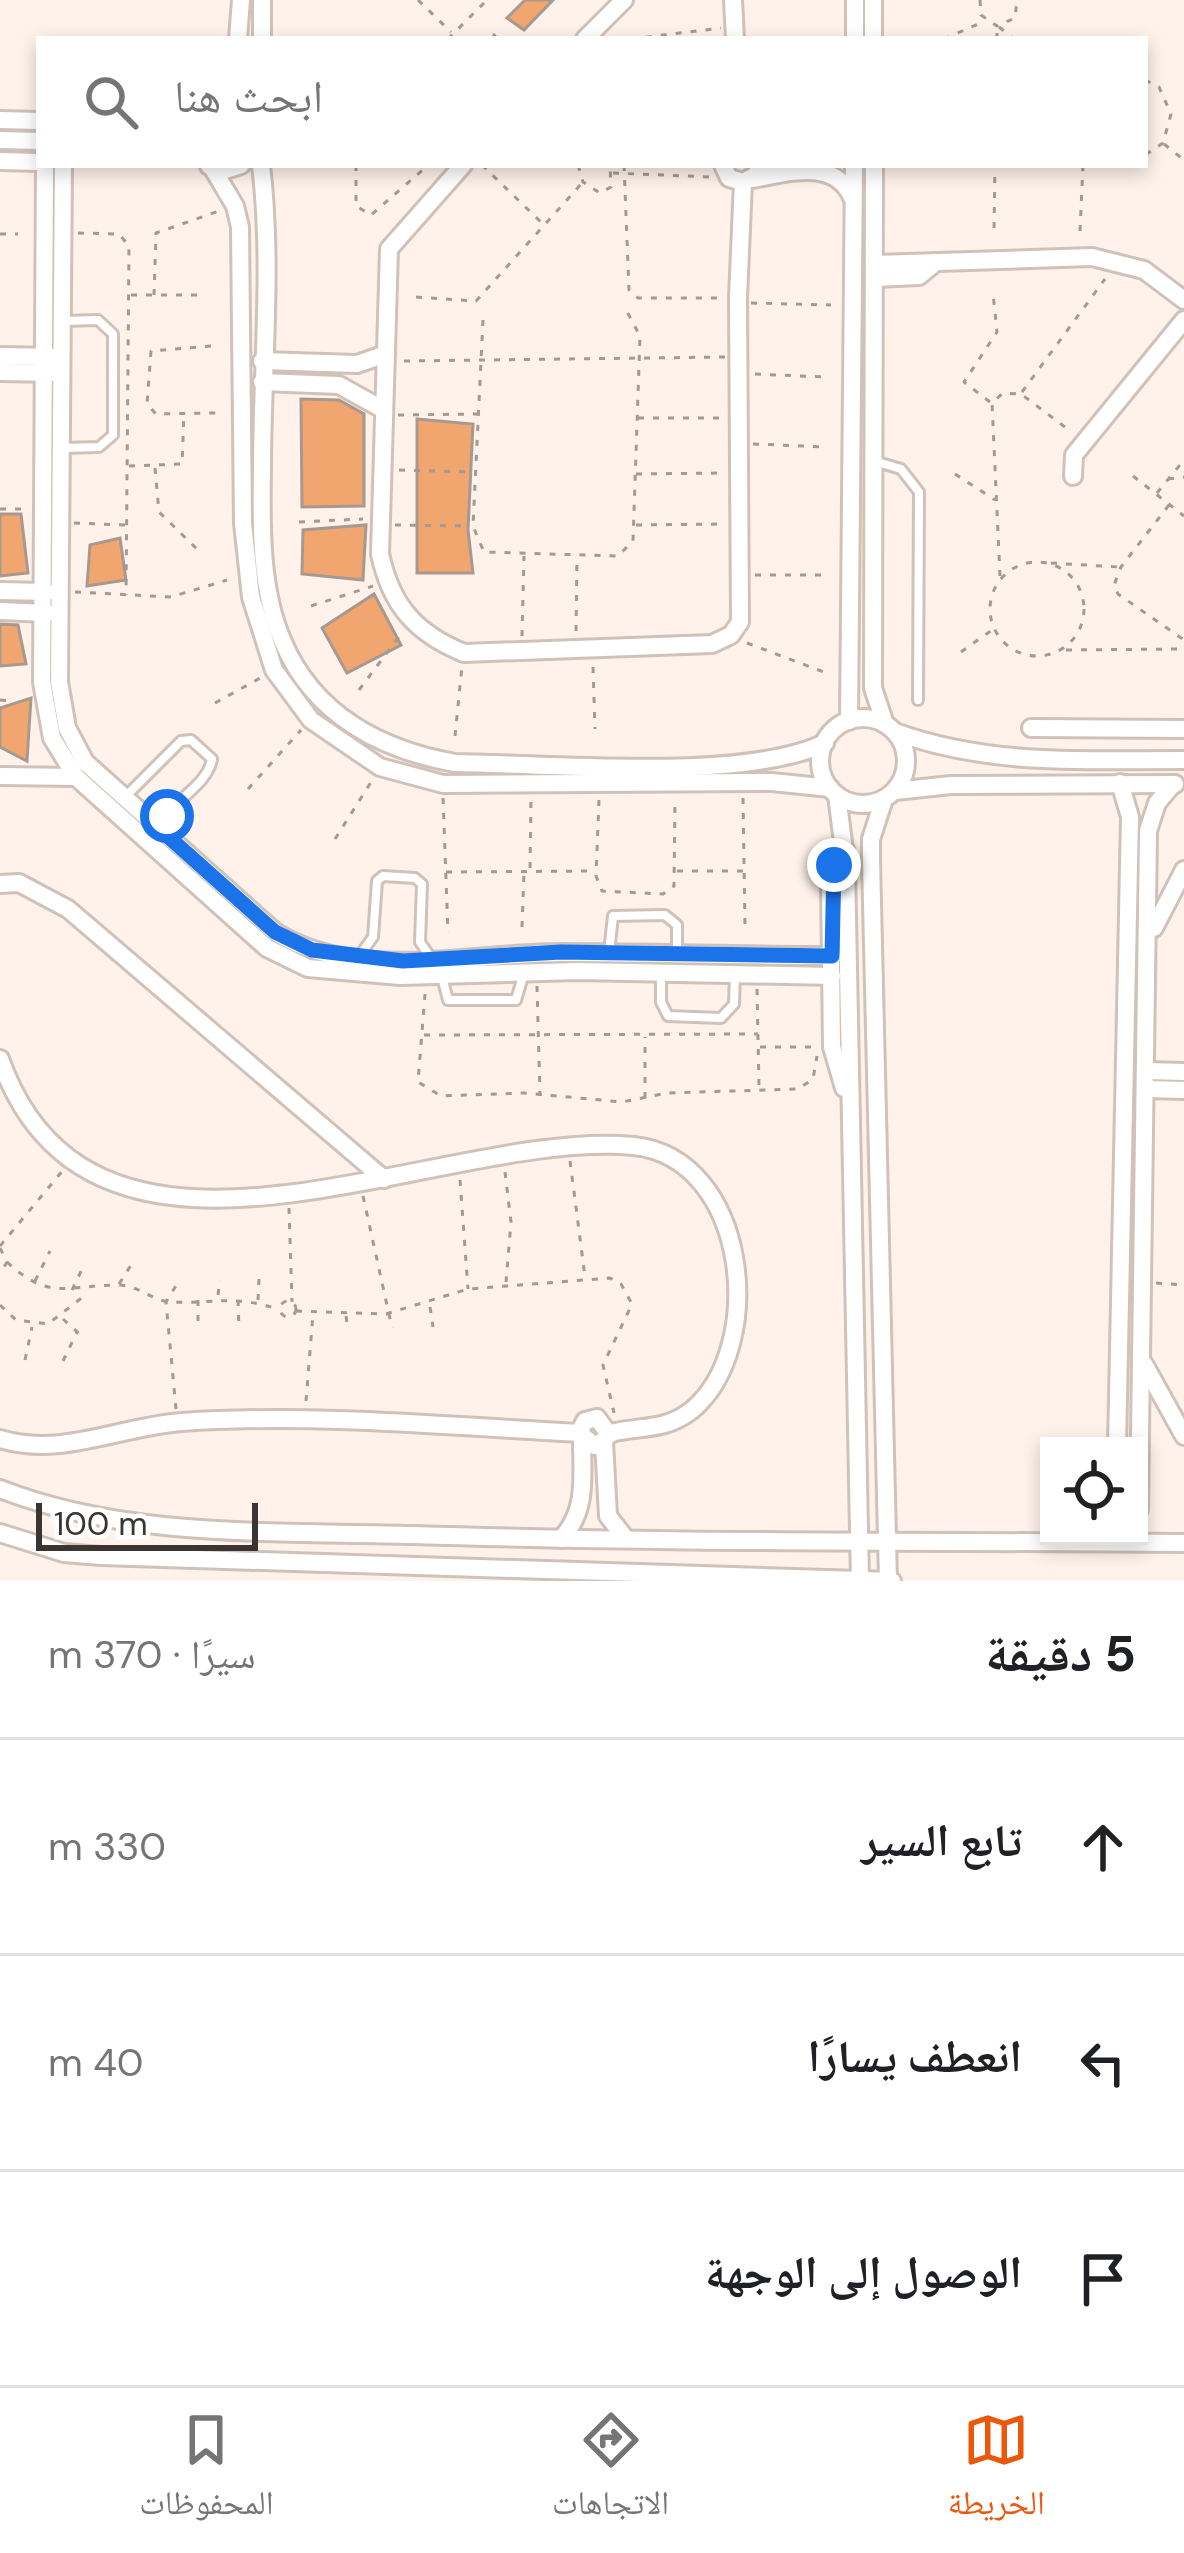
<!DOCTYPE html>
<html lang="ar">
<head>
<meta charset="utf-8">
<style>
  body { margin:0; font-family:"DM Sans","Noto Naskh Arabic",sans-serif; background:#f6f6f6; color:#202124; direction:rtl }
  .controls { position:absolute; right:36px; bottom:36px; display:grid; overflow:hidden; border-radius:0px; box-shadow:0 6px 18px #0003 }
  .controls button { width:108px; height:108px; display:grid; place-items:center; padding:0; border:0; border-bottom:3px solid #e0e0e0; background:#fff; color:#202124; font:60px sans-serif }
  .scale { position:absolute; left:36px; bottom:30px; width:222px; box-sizing:border-box; padding-left:12px; border:6px solid #3b3531; border-top:0; font-size:33px; line-height:42px; white-space:nowrap; color:#3b3531; -webkit-text-stroke:9px #fff; paint-order:stroke }
  .stop { position:absolute; width:36px; height:36px; margin:-27px; border:9px solid #1a73e8; border-radius:50%; background:#fff }
  .stop.end { background:#1a73e8; border-color:#fff; box-shadow:0 3px 12px #0008 }
  .list { margin:0; padding:0; list-style:none }
  h2 { display:flex; justify-content:space-between; align-items:center; height:156px; margin:0; padding:0 48px; font-size:51px }
  h2 small { font-size:39px; font-weight:400; color:#757577 }
  .list li { display:grid; grid-template-columns:78px 1fr auto; gap:36px; align-items:center; box-sizing:border-box; height:216px; padding:0 48px; border-top:3px solid #e0e0e0 }
  .list b { display:block; font-size:45px; white-space:nowrap }
  .list em { font-size:39px; font-style:normal; color:#757577 }
  .icon { flex:none; width:66px; height:66px; fill:none; stroke:currentColor; stroke-width:2; stroke-linecap:round; stroke-linejoin:round }
  .map { position:relative; flex:none; width:1184px; height:1581px; overflow:hidden; direction:ltr }
  .search { position:absolute; background:#fff; box-shadow:0 6px 18px #0003; left:36px; right:36px; top:36px; height:132px; display:flex; align-items:center; gap:30px; box-sizing:border-box; padding:0 42px; border-radius:0px; color:#757577; font-size:45px }
  .sheet { height:804px; background:#fff }
  nav { display:flex; justify-content:space-around; align-items:center; box-sizing:border-box; height:168px; border-top:3px solid #e0e0e0; background:#fff; font-size:33px; color:#757577 }
  nav a { display:grid; justify-items:center; gap:6px }
  nav .on { color:#ea580c }
  .map>svg:first-child { display:block }
  .building { fill:#f1a66f; stroke:#a79990; stroke-width:3 }
  .lines { fill:none; stroke-linecap:round; stroke-linejoin:round }
  .lane-casing { stroke:#d0c2b8; stroke-width:14 }
  .street-casing { stroke:#d0c2b8; stroke-width:22 }
  .path { stroke:#a39a94; stroke-width:3; stroke-dasharray:6 9; stroke-linecap:butt }
  .lane { stroke:#fff; stroke-width:8 }
  .street { stroke:#fff; stroke-width:16 }
  .route { stroke:#1a73e8; stroke-width:15 }
</style>
</head>
<body>
<div class="map">
<svg width="1184" height="1581" viewBox="0 0 1184 1581">
  <rect width="100%" height="100%" fill="#fef2ea"/>
  <g class="building">
    <path d="M525,0H553L524,30L507,18Z"/>
    <path d="M301,399L339,400L364,414V506L302,507Z"/>
    <path d="M417,419L473,424L468,530L473,573H417Z"/>
    <path d="M0,514H21L28,573L0,576Z"/>
    <path d="M366,525L363,580L302,574L303,530Z"/>
    <path d="M120,538L126,580L87,586L90,545Z"/>
    <path d="M374,594L401,645L347,673L322,628Z"/>
    <path d="M0,624L18,625L26,664L0,666Z"/>
    <path d="M31,698L27,761L0,747V708Z"/>
  </g>
  <g class="lines">
    <defs>
      <g id="lane">
        <path d="M63,448L99,447L113,435V334L98,320L63,321"/>
        <path d="M874,461L901,469L919,492L918,700"/>
        <path d="M126,796L181,741L191,740L212,759C207,789 165,801 163,831"/>
        <path d="M609,952L613,916L665,915L677,925V954"/>
        <path d="M360,955L373,937L377,881L383,876L415,878L422,884L420,942L431,958"/>
        <path d="M661,974V1002L668,1016L721,1018L734,1004L735,974"/>
        <path d="M442,977L448,1000H516L524,973"/>
      </g>
      <g id="street">
        <path d="M262,0V39"/>
        <path d="M733,0L735,39"/>
        <path d="M873,0V39"/>
        <path d="M238,39L241,0"/>
        <path d="M585,39L624,0"/>
        <path d="M855,39V0"/>
        <path d="M0,120L39,121"/>
        <path d="M0,140L39,141"/>
        <path d="M0,161L39,162"/>
        <path d="M45,165L42,682L52,738L76,777L267,948L308,968L400,976L578,971L832,976"/>
        <path d="M63,165L59,682L67,728L85,762L275,932C357,984 473,952 565,953C654,953 743,956 832,956"/>
        <path d="M261,165C273,264 262,370 262,469C261,525 260,591 283,642C314,715 381,750 455,763C552,764 744,782 825,743"/>
        <path d="M463,165L389,249L380,554C391,605 415,633 464,653L712,644L731,635L740,622L738,298L743,182"/>
        <path d="M723,165L729,178L743,182L756,175L760,165"/>
        <path d="M874,165L873,688L885,724"/>
        <path d="M209,166L225,170L241,165"/>
        <path d="M213,169L235,206L240,227L243,523L251,597L274,670L311,720L380,767L443,784L772,782L830,788"/>
        <path d="M752,179C789,173 835,157 853,199"/>
        <path d="M875,264L1092,257L1144,270L1184,300"/>
        <path d="M875,278L919,276L936,262"/>
        <path d="M0,356L55,357"/>
        <path d="M262,361L357,364L386,354"/>
        <path d="M0,372L53,373"/>
        <path d="M262,382L339,385L384,410"/>
        <path d="M1073,476L1074,455L1184,320"/>
        <path d="M0,591L47,592"/>
        <path d="M0,611L47,613"/>
        <circle cx="863" cy="761" r="43"/>
        <path d="M849,721L854,165"/>
        <path d="M1031,728L1184,729"/>
        <path d="M895,732C989,766 1084,760 1184,760"/>
        <path d="M0,776L76,777"/>
        <path d="M895,791L951,785L1175,784"/>
        <path d="M837,795L846,866L860,1581"/>
        <path d="M884,799L871,839V860L888,1581"/>
        <path d="M0,884L19,883L68,909L384,1179"/>
        <path d="M1154,928L1184,870"/>
        <path d="M0,1059C94,1324 442,1127 634,1146C748,1158 768,1346 692,1410C667,1430 644,1426 615,1432C606,1434 605,1442 595,1446L579,1433L585,1421L597,1418L608,1433"/>
        <path d="M1147,1071L1184,1072"/>
        <path d="M844,1088L832,1047L830,884L845,850"/>
        <path d="M1146,1089L1184,1090"/>
        <path d="M1144,1364L1184,1436"/>
        <path d="M0,1439C62,1458 121,1426 182,1422C314,1413 448,1426 579,1433"/>
        <path d="M604,1442L608,1516L626,1539"/>
        <path d="M1117,1446L1130,817L1120,783"/>
        <path d="M0,1489C127,1539 278,1531 413,1535C670,1543 927,1541 1184,1543"/>
        <path d="M1139,1509L1148,831L1157,803L1173,784"/>
        <path d="M0,1533L64,1553L101,1556L892,1581"/>
        <path d="M561,1539C588,1510 582,1476 582,1439"/>
      </g>
    </defs>
    <use href="#lane" class="lane-casing"/>
    <use href="#street" class="street-casing"/>
    <g class="path">
      <path d="M418,0L451,32"/>
      <path d="M980,0L981,15L997,26L1015,18L1017,0"/>
      <path d="M999,27L1014,39"/>
      <path d="M493,34L498,39"/>
      <path d="M448,39L487,0"/>
      <path d="M631,39L721,28"/>
      <path d="M944,39L985,21"/>
      <path d="M997,39V28"/>
      <path d="M1145,80L1159,87L1171,114L1163,143L1145,155"/>
      <path d="M1164,144L1184,160"/>
      <path d="M356,165V206L371,215L426,167"/>
      <path d="M482,165L543,224"/>
      <path d="M578,165L583,182L600,193L611,187L610,165"/>
      <path d="M624,165L629,290L638,298H721"/>
      <path d="M613,173L709,177"/>
      <path d="M994,228L995,165"/>
      <path d="M1080,231L1083,165"/>
      <path d="M78,233L119,234L129,246L126,595"/>
      <path d="M0,234H18"/>
      <path d="M131,295H205"/>
      <path d="M154,295L156,233L219,211"/>
      <path d="M416,297L476,301L583,182"/>
      <path d="M751,303L831,305"/>
      <path d="M483,320L473,526L484,552L618,556L633,541L640,336L624,306"/>
      <path d="M211,346L151,351L147,404L156,414L216,413"/>
      <path d="M404,361L725,357"/>
      <path d="M755,374L825,377"/>
      <path d="M1022,392L1105,279"/>
      <path d="M990,402L964,382L997,332L993,293"/>
      <path d="M398,415L478,414"/>
      <path d="M638,418H725"/>
      <path d="M753,444L828,447"/>
      <path d="M129,466L182,464L184,413"/>
      <path d="M155,468L159,512L200,552"/>
      <path d="M399,470L474,472"/>
      <path d="M636,474L723,473"/>
      <path d="M955,474L995,500"/>
      <path d="M1133,476L1184,516"/>
      <path d="M1168,479L1184,477"/>
      <path d="M1157,493L1184,460"/>
      <path d="M1169,505L1121,567L1114,585L1118,594L1184,640"/>
      <path d="M0,509H28"/>
      <path d="M299,522L363,519"/>
      <path d="M74,523L125,525"/>
      <path d="M395,525L470,526"/>
      <path d="M636,525L722,524"/>
      <circle cx="1037" cy="609" r="47"/>
      <path d="M1051,563L1119,567"/>
      <path d="M755,575H825"/>
      <path d="M1000,576L992,403L1003,393L1021,394L1065,427"/>
      <path d="M75,592L171,597L227,580"/>
      <path d="M311,606L373,586"/>
      <path d="M576,631L577,557"/>
      <path d="M522,636L524,556"/>
      <path d="M747,643L829,674"/>
      <path d="M1066,650L1184,649"/>
      <path d="M961,652L992,630"/>
      <path d="M593,667L595,729"/>
      <path d="M359,690L401,634"/>
      <path d="M0,700L14,701"/>
      <path d="M215,703L262,677"/>
      <path d="M455,736L462,666"/>
      <path d="M248,789L301,730"/>
      <path d="M443,798L448,933"/>
      <path d="M743,798L745,927"/>
      <path d="M599,800L596,876L602,891L663,894L674,886L675,799"/>
      <path d="M335,839L373,779"/>
      <path d="M530,868L531,799"/>
      <path d="M677,871H745"/>
      <path d="M446,872L594,871"/>
      <path d="M522,927L524,873"/>
      <path d="M537,986L540,1096"/>
      <path d="M757,989L759,1087"/>
      <path d="M425,994L418,1082L441,1096L524,1093L622,1102L667,1093L798,1089L813,1079L817,1056"/>
      <path d="M424,1035L758,1034"/>
      <path d="M760,1047H816"/>
      <path d="M645,1098V1037"/>
      <path d="M570,1161L585,1277"/>
      <path d="M505,1172L511,1222L506,1282"/>
      <path d="M460,1180L468,1289"/>
      <path d="M363,1196L392,1328"/>
      <path d="M289,1208L292,1302"/>
      <path d="M0,1246L64,1169"/>
      <path d="M0,1248L7,1262L0,1274"/>
      <path d="M7,1262C50,1302 68,1285 118,1285C138,1285 153,1301 170,1302C213,1304 236,1294 280,1310"/>
      <path d="M35,1281L50,1251"/>
      <path d="M1156,1283L1184,1285"/>
      <path d="M119,1284L135,1259"/>
      <path d="M72,1290L84,1265"/>
      <path d="M218,1295L220,1280"/>
      <path d="M198,1300V1329"/>
      <path d="M238,1300L239,1329"/>
      <path d="M258,1300L259,1279"/>
      <circle cx="288" cy="1309" r="8"/>
      <path d="M0,1305L16,1320L48,1324L88,1293"/>
      <path d="M430,1307L433,1327"/>
      <path d="M296,1311L386,1314L468,1289L610,1278L621,1284L632,1304L603,1365L614,1413"/>
      <path d="M346,1316L348,1330"/>
      <path d="M63,1319L84,1338"/>
      <path d="M25,1360L32,1327"/>
      <path d="M63,1361L77,1332"/>
      <path d="M306,1401L313,1314"/>
      <path d="M176,1409L166,1302L177,1284"/>
    </g>
    <use href="#lane" class="lane"/>
    <use href="#street" class="street"/>
  </g>
  <g class="lines">
    <path class="route" d="M167,816L163,832L275,932L312,950L403,961L561,952L832,956L834,865"/>
  </g>
</svg>
<div class="controls">
<button><svg class="icon" aria-label="locate" viewBox="0 0 24 24"><circle cx="12" cy="12" r="6"/><path d="M12 2v4M12 18v4M2 12h4M18 12h4"/></svg></button>
</div>
<div class="scale">100 m</div>
<div class="stop" style="left:167px;top:816px"></div>
<div class="stop end" style="left:834px;top:865px"></div>
<div class="search"><svg class="icon" aria-label="search" viewBox="0 0 24 24"><circle cx="10" cy="10" r="6"/><path d="M15 15l6 6"/></svg>ابحث هنا</div>
</div>
<section class="sheet">
<h2>5 دقيقة<small>سيرًا · 370 m</small></h2>
<ul class="list">
<li><svg class="icon" aria-label="ahead" viewBox="0 0 24 24"><path d="M12 20V5M6 11l6-6 6 6"/></svg><div><b>تابع السير</b></div><em>330 m</em></li>
<li><svg class="icon" aria-label="left" viewBox="0 0 24 24"><path d="M17 20v-9H6M10 6l-5 5 5 5"/></svg><div><b>انعطف يسارًا</b></div><em>40 m</em></li>
<li><svg class="icon" aria-label="arrive" viewBox="0 0 24 24"><path d="M6 21V4h12l-3 4 3 4H6"/></svg><div><b>الوصول إلى الوجهة</b></div></li>
</ul>
</section>
<nav>
<a class="on"><svg class="icon" aria-label="map" viewBox="0 0 24 24"><path d="M3 6l6-2 6 2 6-2v14l-6 2-6-2-6 2zM9 4v14M15 6v14"/></svg>الخريطة</a>
<a><svg class="icon" aria-label="directions" viewBox="0 0 24 24"><path d="M12 3l9 9-9 9-9-9zM9 14v-3h6M13 9l2 2-2 2"/></svg>الاتجاهات</a>
<a><svg class="icon" aria-label="saved" viewBox="0 0 24 24"><path d="M7 4h10v16l-5-4-5 4z"/></svg>المحفوظات</a>
</nav>
</body>
</html>
